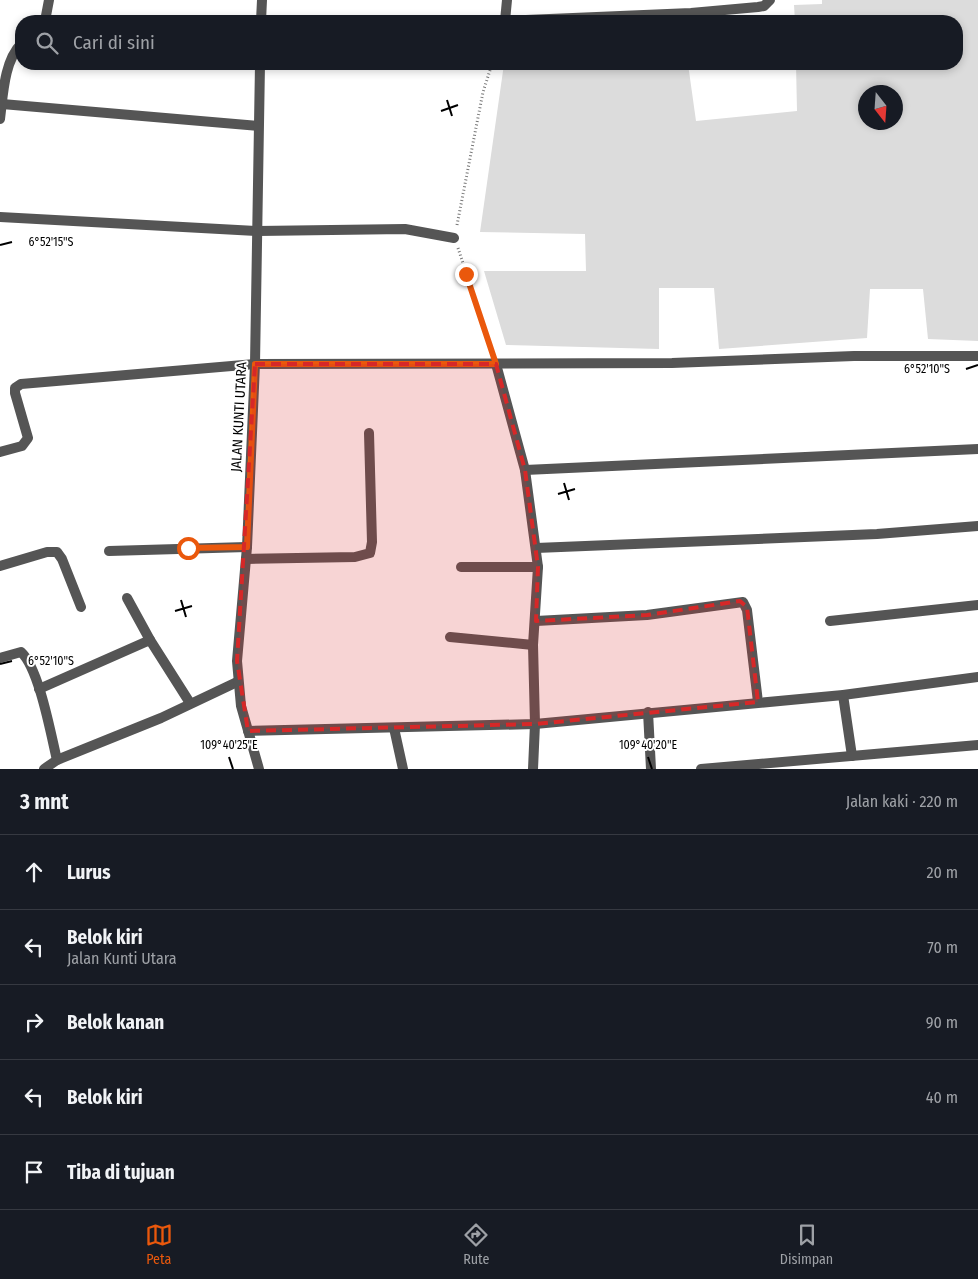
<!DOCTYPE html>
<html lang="id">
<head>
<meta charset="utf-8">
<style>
  body { margin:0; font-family:"Fira Sans Condensed",sans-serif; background:#242831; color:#f1f3f6 }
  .compass { position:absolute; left:858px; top:85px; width:45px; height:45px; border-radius:50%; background:#171b24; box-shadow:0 2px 8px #0003; rotate:163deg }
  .stop { position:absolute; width:15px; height:15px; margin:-11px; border:4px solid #ea580c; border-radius:50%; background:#fff }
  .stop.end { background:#ea580c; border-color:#fff; box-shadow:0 1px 5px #0008 }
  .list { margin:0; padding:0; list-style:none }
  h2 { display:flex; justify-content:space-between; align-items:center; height:65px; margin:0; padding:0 20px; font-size:21px }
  h2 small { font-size:16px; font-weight:400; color:#9ea1a6 }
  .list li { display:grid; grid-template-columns:32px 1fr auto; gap:15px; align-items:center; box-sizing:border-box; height:75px; padding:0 20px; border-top:1px solid #363941 }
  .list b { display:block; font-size:19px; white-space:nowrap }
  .list p { margin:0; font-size:16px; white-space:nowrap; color:#9ea1a6 }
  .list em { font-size:16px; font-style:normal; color:#9ea1a6 }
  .icon { flex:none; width:28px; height:28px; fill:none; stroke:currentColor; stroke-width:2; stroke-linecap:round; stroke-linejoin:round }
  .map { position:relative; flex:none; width:978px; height:769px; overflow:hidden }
  .search { position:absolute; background:#171b24; box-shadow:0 2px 8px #0003; left:15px; right:15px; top:15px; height:55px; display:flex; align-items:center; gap:12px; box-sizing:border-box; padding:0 18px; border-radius:20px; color:#9ea1a6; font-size:19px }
  .sheet { height:440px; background:#171b24 }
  nav { display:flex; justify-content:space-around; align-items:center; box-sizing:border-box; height:70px; border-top:1px solid #363941; background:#171b24; font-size:14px; color:#9ea1a6 }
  nav a { display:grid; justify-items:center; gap:2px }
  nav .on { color:#ea580c }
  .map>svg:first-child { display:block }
  .green { fill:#dcdcdc; fill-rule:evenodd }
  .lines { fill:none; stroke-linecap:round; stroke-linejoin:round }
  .path { stroke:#777; stroke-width:3; stroke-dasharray:1 2.5; stroke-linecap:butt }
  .minor { stroke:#555; stroke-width:10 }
  .route { stroke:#ea580c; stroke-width:6 }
  .marked { fill:#d62828; fill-opacity:0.2; stroke:#d62828; stroke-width:4; stroke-dasharray:10 6; stroke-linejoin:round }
  .ticks { fill:none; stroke:#000; stroke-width:2 }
  .labels { text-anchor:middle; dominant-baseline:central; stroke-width:4; stroke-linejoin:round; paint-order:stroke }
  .street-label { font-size:14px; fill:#000; stroke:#fff }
  .ticks-label { font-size:12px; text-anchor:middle; fill:#000; stroke:#fff; stroke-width:4; stroke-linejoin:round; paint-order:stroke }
</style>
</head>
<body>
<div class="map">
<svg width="978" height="769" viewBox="0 0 978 769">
  <rect width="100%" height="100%" fill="#fff"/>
  <path class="green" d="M822,0H978V341L928,339L923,289H870L867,338L719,349L714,288H659V349L506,345L484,271H586L585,234L480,232L504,64H688L696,121L797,111L796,64H957V21H795L794,5L822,4ZM866,92H896V122H866Z"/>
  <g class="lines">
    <g class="path">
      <path d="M457,225L483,92L492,64"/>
      <path d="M458,248L492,351"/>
    </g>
    <g class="minor">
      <path d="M507,0L505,21L691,13L758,7L764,6L770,0"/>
      <path d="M45,21L49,0"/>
      <path d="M261,21L262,0"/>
      <path d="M2,104L258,126"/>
      <path d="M0,119C3,96 4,61 21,44"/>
      <path d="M0,217L258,231L405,229L454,238"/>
      <path d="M496,364L525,470L538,567L533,645L535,724L533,769"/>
      <path d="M0,452L22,446L28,438L15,393V388L21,384L255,364L672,363L854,356H978"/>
      <path d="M525,470L978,449"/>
      <path d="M536,548L877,534L978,526"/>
      <path d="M109,551L247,547"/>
      <path d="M246,559L355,557L370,553L372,542L369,433"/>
      <path d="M0,566L47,552H57L62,559L81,607"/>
      <path d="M461,567H538"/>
      <path d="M127,598L150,640"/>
      <path d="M536,621L647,615L743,602L747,610L758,702"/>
      <path d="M830,621L978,605"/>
      <path d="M450,637L533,645"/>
      <path d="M0,658L21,652C39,668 51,735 57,760"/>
      <path d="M39,689L150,640L190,703"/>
      <path d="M843,695L852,756"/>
      <path d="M648,712L651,769"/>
      <path d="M394,728L403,769"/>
      <path d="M248,731L535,724L843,695L978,677"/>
      <path d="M44,769L57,760L161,718L237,682"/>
      <path d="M259,769L241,706L237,661L247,547L255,364L260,64"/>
      <path d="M701,769L978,745"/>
    </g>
  </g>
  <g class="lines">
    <path class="route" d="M188,548L247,547L255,364H496L466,274"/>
  </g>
  <path class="marked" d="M255,364H496L525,470L538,567L536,621L647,615L740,601L747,607L758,702L535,724L248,731L237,661Z"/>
  <path class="ticks" d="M447,100L452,116M441,111L458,105M0,245L12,242M966,369L978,365M564,483L569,500M558,494L575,489M181,600L186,617M175,611L192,606M0,664L12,661M229,757L233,769M648,757L652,769"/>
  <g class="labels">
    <g class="street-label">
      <text transform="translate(239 417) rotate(-87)">JALAN KUNTI UTARA</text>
    </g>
  </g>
  <g class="ticks-label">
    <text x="51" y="246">6°52'15"S</text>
    <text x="927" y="373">6°52'10"S</text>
    <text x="51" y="665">6°52'10"S</text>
    <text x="229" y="749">109°40'25"E</text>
    <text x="648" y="749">109°40'20"E</text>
  </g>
</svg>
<svg class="compass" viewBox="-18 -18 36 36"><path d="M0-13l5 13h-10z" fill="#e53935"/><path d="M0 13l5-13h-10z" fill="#9ea1a6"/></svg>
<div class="stop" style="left:188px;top:548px"></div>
<div class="stop end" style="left:466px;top:274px"></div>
<div class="search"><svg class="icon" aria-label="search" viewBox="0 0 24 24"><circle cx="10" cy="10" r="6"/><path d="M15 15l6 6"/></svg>Cari di sini</div>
</div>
<section class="sheet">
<h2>3 mnt<small>Jalan kaki · 220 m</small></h2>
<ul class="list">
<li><svg class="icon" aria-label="ahead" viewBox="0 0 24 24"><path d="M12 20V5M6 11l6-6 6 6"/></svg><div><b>Lurus</b></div><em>20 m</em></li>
<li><svg class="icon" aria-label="left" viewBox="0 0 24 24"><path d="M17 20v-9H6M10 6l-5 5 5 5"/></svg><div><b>Belok kiri</b><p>Jalan Kunti Utara</p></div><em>70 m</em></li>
<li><svg class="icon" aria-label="right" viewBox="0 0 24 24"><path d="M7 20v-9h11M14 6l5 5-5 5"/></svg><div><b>Belok kanan</b></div><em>90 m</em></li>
<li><svg class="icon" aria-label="left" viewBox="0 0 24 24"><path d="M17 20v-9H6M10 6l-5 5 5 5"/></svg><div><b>Belok kiri</b></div><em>40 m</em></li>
<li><svg class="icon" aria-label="arrive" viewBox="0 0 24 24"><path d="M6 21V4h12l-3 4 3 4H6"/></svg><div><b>Tiba di tujuan</b></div></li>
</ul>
</section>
<nav>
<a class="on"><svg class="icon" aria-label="map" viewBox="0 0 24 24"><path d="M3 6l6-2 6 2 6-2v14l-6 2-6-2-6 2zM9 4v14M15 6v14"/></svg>Peta</a>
<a><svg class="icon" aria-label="directions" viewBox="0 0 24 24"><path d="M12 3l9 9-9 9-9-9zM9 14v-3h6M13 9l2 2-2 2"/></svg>Rute</a>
<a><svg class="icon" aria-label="saved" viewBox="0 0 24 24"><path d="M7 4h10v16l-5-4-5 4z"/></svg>Disimpan</a>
</nav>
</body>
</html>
